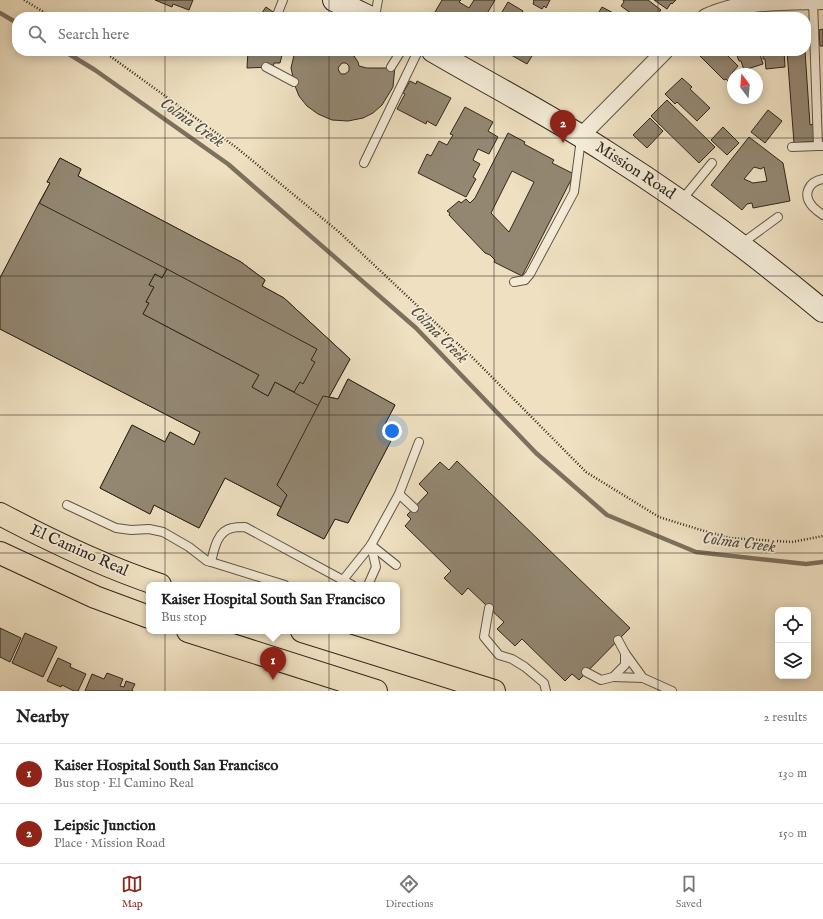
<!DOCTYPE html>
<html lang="en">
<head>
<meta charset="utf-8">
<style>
  body { margin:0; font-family:"IM FELL English",serif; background:#f6f6f6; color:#222 }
  .controls { position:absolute; right:12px; bottom:12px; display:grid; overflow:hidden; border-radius:8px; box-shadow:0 2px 10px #0003 }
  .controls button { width:36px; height:36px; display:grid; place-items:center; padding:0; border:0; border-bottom:1px solid #e0e0e0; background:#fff; color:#222; font:20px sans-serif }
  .compass { position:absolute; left:727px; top:68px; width:36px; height:36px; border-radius:50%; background:#fff; box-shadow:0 2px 10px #0003; rotate:344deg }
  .you { position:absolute; left:392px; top:431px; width:14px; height:14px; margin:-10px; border:3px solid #fff; border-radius:50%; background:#1a73e8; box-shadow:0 0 0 6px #1a73e833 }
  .badge { display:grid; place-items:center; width:26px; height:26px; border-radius:50%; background:#8f2418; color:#fff; font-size:13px; font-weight:700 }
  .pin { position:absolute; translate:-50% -33px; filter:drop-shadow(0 1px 2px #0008) }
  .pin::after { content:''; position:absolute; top:21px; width:14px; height:12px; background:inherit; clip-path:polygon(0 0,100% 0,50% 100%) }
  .popup { position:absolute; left:146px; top:582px; width:254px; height:52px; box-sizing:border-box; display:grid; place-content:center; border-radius:8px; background:#fff; filter:drop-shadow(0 1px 3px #0005); font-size:13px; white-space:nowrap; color:#767676 }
  .popup b { font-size:15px; color:#222 }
  .popup::after { content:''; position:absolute; left:50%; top:100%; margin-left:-8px; border:8px solid transparent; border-top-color:#fff }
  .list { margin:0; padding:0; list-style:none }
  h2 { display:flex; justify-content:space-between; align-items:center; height:52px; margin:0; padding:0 16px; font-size:17px }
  h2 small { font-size:13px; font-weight:400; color:#767676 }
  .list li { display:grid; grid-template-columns:26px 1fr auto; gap:12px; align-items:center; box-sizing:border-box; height:60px; padding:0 16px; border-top:1px solid #e0e0e0 }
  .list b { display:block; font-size:15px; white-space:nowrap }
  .list p { margin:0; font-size:13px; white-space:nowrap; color:#767676 }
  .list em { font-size:13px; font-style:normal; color:#767676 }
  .icon { flex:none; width:22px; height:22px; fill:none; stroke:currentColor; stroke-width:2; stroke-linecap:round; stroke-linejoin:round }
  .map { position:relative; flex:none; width:823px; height:691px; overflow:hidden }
  .search { position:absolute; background:#fff; box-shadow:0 2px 10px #0003; left:12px; right:12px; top:12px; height:44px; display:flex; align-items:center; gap:10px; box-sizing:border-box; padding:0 14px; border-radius:16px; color:#767676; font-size:15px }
  .sheet { height:172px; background:#fff }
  nav { display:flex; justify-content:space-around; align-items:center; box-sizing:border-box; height:56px; border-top:1px solid #e0e0e0; background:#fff; font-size:11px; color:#767676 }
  nav a { display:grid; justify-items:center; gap:2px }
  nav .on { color:#8f2418 }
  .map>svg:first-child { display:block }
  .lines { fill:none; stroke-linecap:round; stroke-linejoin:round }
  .stream { stroke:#7c705e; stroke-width:4.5 }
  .building { fill:#938772; stroke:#31271d; fill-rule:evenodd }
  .lane-casing { stroke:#605546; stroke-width:10 }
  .street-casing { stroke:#605546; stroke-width:18 }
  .secondary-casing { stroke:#31271d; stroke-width:24 }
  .primary-casing { stroke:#31271d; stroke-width:24 }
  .path { stroke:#31271d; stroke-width:2.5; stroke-dasharray:1 2; stroke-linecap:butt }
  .lane { stroke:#f4ebd7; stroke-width:8 }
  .street { stroke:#f4ebd7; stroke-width:16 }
  .secondary { stroke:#f4ebd7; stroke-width:22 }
  .primary { stroke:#eee0c1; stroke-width:22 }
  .grid { fill:none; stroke:#31271d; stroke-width:1; stroke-opacity:0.55 }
  .labels { text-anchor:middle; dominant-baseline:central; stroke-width:3.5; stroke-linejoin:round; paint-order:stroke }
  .street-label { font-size:16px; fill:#31271d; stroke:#f4ebd7 }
  .water-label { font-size:17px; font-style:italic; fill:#564c3d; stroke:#f4ebd7 }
</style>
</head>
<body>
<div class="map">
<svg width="823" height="691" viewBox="0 0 823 691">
  <rect width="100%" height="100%" fill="#eee0c1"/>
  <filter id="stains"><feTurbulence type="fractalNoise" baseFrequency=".005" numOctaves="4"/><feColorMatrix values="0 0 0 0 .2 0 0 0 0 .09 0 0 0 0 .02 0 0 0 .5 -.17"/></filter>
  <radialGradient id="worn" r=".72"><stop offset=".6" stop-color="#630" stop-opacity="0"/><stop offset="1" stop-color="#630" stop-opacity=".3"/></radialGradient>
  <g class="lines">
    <g class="stream">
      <path d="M0,13L17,23"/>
      <path d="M64,51L95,70L228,164L416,328L536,453L607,515L696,552L806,564L823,562"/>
    </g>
  </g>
  <g class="building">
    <path d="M155,0H193L189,10L173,4L172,7Z"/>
    <path d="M442,0H461L459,2L469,8L474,0H495L485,17H445L435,12Z"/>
    <path d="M533,0H550L546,8L544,6L542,9L533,4L534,1Z"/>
    <path d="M623,0H648L661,10L655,17H636L621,6L624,2Z"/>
    <path d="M654,0H676L672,4L671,3L667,9Z"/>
    <path d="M508,2L523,11L519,17H499Z"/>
    <path d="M266,7L280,17H259Z"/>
    <path d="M602,7L617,15H621L622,17H596Z"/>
    <path d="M806,29H807L809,47H806Z"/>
    <path d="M823,29V46H820L819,30Z"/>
    <path d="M248,51H283L280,63H274L273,67L247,68Z"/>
    <path d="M295,51H332L337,55L342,53L348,54L354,56L358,62L359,66L367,68H385L395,66L393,87L382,105L373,113L363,118L348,121L332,120L318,114L307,106L299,96L295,86L291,68ZM342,63H346L349,66V71L345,74H341L339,71L338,68Z"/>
    <path d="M504,51H535L527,64Z"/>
    <path d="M706,51H727L725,53L738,66L732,73L733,75L728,81L726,79L724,80L700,56Z"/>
    <path d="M733,51H759L763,64L744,70L741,61H739L736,53H734Z"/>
    <path d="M763,51H784L785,67L766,69L765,59H763Z"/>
    <path d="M787,51H805L810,125L814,124L816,141L794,143Z"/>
    <path d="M682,78L692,87L690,89L710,108L697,121L677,102L675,104L665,94Z"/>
    <path d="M410,81L416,84L417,81L451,98L436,126L427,121L426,124L397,109L405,94L403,93Z"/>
    <path d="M667,100L715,147L699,163L651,116Z"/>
    <path d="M465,107L493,122L488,131L498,137L489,154L478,149L473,160L480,164L473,177L476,179L466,197L418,173L427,154L431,156L439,141L447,145L453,135L450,134Z"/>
    <path d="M768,110L782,121L765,143L751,132Z"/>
    <path d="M650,118L663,131L647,148L633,135Z"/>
    <path d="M723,127L739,143L727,155L711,140Z"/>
    <path d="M508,133L525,142L524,144L554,160L552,163L574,174L522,276L494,262L495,260L490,255L485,253L449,215L450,213L447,211L459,201L461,203L466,199L470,203L475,198ZM512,171L534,182L509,232L491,213Z"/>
    <path d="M749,137L783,163L790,201L753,208L752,203L747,204L742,210L711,185ZM754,167L761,169L764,167L767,181L753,183L744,179Z"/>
    <path d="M60,158L81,169L78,176L241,262L265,280L262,286L284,298L350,359L329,397L323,396L319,406L294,392L300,382L303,384L315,362L311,360L317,349L39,203L50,183L47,182Z"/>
    <path d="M60,158L81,169L78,176L241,262L265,280L262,286L284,298L350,359L329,397L338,399L348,379L395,405L385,424L395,433L348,523L335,519L324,539L277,515L281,507L225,478L199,528L154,505L150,514L100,488L132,425L165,442L170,432L194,445L200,432L0,329V278L50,183L47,182Z"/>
    <path d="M39,203L167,269L162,278L155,274L149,285L154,287L146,302L149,303L143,314L259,375L252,387L268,396L275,382L319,406L277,485L287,495L281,507L225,478L199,528L154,505L150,514L100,488L132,425L165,442L170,432L194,445L200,432L0,329V278Z"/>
    <path d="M167,269L317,349L311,360L315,362L303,384L300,382L294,392L275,382L268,396L252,387L259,375L143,314L149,303L146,302L154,287L149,285L155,274L162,278Z"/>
    <path d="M348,379L395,405L385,424L395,433L348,523L335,519L324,539L277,515L287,495L277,485L323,396L338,399Z"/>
    <path d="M457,461L630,628L579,680L572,674L565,681L522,639L515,646L497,629L504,622L468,588L462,595L444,578L451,571L405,526L411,519L407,515L428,493L419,484L440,462L449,470Z"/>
    <path d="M0,628L21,638L10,662L0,657Z"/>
    <path d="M25,633L57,647L43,677L12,663Z"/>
    <path d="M58,658L71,664L70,667L86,674L78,691H74L62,685L61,687L47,681Z"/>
    <path d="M107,673L123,679L120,686L124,687L126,681L135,684L132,690L133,691H85L92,674L104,679Z"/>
  </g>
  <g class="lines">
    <defs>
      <g id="lane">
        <path d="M813,1L818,146H823"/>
        <path d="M277,15L283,0"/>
        <path d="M375,17L378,0"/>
        <path d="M266,67L294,82"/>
        <path d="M391,67L401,51"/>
        <path d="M792,147L818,146"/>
        <path d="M364,163L418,51"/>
        <path d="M823,179C808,182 802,195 813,207C816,210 820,213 823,215"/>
        <path d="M681,201L712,163"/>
        <path d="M741,244L778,217"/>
        <path d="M514,282L525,280L530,274L574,192L581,139"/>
        <path d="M399,494L414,508"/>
        <path d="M67,505L116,528L131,530L149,529L163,532L189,547L207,561L211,562"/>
        <path d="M371,545L396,565"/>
        <path d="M285,585L211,562C214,550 217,531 232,528C236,527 241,527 245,527L352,585"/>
        <path d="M340,585L343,580L371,545L399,494L419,442"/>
        <path d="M368,585L376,567L371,545"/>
        <path d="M489,608L484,637L499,655L512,659L525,667L544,683L546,691"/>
        <path d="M625,653L643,678"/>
        <path d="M586,672L601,680L613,677L625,665V653L618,640"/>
        <path d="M613,677L643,678L672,691"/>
      </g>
      <g id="street">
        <path d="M706,17C742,0 784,2 823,1"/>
        <path d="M581,136L665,51"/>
      </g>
      <g id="secondary">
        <path d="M334,0L369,17"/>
        <path d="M433,51C491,85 551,116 608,153C684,201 755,254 823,311"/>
      </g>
      <g id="primary">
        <path d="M0,514C51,541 105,567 160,585"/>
        <path d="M0,553L95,597L149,617"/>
        <path d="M188,631L376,691"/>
        <path d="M302,631L494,691"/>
      </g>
    </defs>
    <use href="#lane" class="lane-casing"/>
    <use href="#street" class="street-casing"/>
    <use href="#secondary" class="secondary-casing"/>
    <use href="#primary" class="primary-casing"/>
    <g class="path">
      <path d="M24,0L52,17"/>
      <path d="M103,51L237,148L339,232L474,359L586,472L659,517L701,530L730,538L792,542L823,536"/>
    </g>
    <use href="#lane" class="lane"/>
    <use href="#street" class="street"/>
    <use href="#secondary" class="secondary"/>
    <use href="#primary" class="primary"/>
  </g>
  <path class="grid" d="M165,0V17M329,0V17M494,0V17M658,0V17M165,51V691M329,51V691M494,51V691M658,51V691M0,138H823M0,276H823M0,415H823M0,553H823"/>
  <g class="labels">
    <g class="street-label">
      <text transform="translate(635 171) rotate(33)">Mission Road</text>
      <text transform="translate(79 551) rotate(24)">El Camino Real</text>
    </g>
    <g class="water-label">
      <text transform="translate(192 123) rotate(35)">Colma Creek</text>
      <text transform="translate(439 335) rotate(45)">Colma Creek</text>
      <text transform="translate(739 543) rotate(7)">Colma Creek</text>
    </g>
  </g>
  <rect width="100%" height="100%" filter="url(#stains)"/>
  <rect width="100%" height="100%" fill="url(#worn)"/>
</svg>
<div class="controls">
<button><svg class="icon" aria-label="locate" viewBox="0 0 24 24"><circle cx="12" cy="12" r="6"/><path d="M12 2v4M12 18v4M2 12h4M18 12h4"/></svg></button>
<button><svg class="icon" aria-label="layers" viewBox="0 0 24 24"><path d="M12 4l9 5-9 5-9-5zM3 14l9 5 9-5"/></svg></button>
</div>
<svg class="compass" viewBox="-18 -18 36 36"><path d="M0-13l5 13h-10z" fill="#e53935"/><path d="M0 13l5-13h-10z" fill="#767676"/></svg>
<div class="you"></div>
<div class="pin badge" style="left:273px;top:680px">1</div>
<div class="popup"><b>Kaiser Hospital South San Francisco</b>Bus stop</div>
<div class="pin badge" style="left:563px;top:143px">2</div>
<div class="search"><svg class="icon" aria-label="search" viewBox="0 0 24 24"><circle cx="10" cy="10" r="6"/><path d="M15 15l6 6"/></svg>Search here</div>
</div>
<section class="sheet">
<h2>Nearby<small>2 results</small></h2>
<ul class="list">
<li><span class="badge">1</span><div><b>Kaiser Hospital South San Francisco</b><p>Bus stop · El Camino Real</p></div><em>130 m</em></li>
<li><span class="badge">2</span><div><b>Leipsic Junction</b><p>Place · Mission Road</p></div><em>150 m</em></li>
</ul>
</section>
<nav>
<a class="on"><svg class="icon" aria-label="map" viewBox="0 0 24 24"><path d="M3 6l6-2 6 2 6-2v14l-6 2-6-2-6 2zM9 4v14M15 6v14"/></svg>Map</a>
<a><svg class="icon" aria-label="directions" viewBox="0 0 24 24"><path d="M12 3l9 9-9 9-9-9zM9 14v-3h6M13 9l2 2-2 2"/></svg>Directions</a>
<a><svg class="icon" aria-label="saved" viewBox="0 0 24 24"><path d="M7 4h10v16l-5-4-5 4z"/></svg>Saved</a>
</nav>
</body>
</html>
